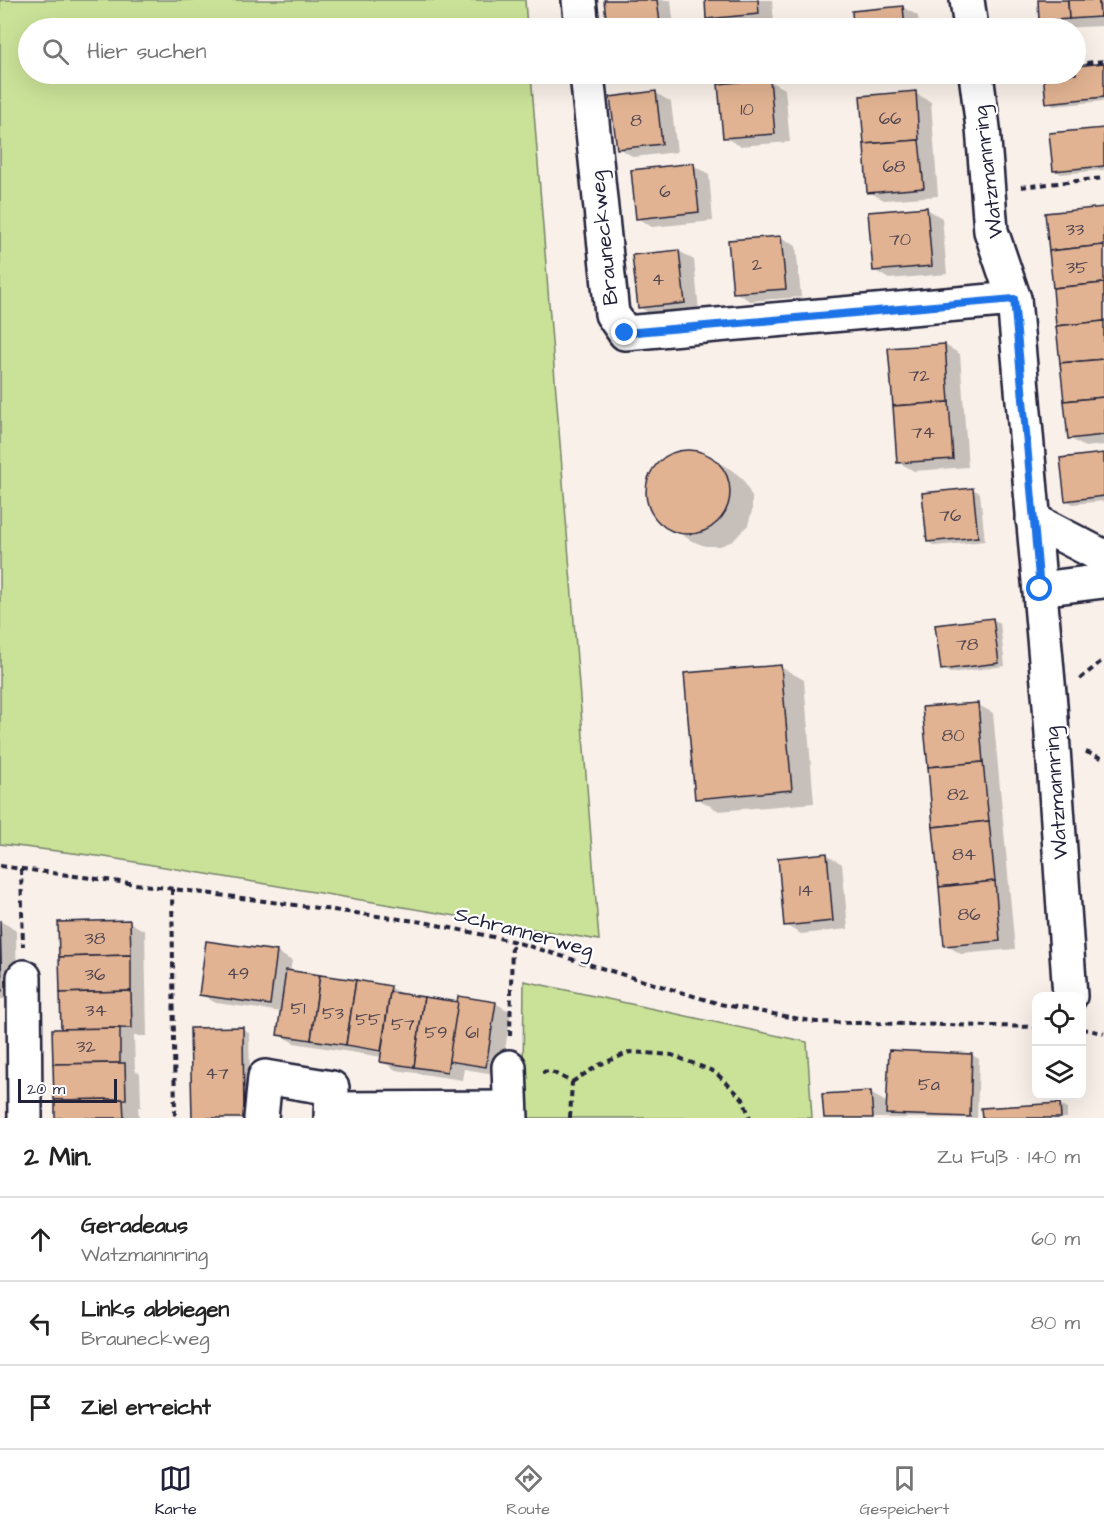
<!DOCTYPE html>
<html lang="de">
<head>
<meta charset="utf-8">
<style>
  body { margin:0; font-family:"Architects Daughter",sans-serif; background:#f2f2f2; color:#222 }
  .controls { position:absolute; right:18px; bottom:18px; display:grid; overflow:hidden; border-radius:12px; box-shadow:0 6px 24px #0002 }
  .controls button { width:54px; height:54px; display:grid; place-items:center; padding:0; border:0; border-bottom:2px solid #e0e0e0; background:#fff; color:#222; font:30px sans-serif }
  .scale { position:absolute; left:18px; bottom:15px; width:99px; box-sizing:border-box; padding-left:6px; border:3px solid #22223b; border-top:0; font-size:16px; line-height:21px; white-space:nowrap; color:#22223b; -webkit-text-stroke:4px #fff; paint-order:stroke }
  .stop { position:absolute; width:18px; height:18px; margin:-14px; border:4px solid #1a73e8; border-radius:50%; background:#fff }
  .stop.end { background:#1a73e8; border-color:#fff; box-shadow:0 2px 6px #0008 }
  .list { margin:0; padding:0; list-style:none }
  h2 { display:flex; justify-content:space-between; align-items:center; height:78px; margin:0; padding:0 24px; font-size:26px }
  h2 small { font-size:20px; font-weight:400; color:#767676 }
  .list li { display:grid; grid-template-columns:39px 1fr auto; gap:18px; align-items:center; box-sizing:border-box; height:84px; padding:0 24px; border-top:2px solid #e0e0e0 }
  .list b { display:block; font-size:22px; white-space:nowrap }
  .list p { margin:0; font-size:20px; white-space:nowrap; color:#767676 }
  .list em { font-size:20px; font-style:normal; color:#767676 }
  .icon { flex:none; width:33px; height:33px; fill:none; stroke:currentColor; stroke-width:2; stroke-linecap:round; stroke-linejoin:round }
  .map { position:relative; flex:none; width:1104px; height:1118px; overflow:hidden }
  .search { position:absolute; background:#fff; box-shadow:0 6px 24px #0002; left:18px; right:18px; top:18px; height:66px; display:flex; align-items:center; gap:15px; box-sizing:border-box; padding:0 21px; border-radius:33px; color:#767676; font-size:22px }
  .sheet { height:330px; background:#fff }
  nav { display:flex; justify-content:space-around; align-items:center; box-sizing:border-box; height:84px; border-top:2px solid #e0e0e0; background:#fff; font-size:16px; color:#767676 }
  nav a { display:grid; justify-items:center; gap:3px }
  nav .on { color:#22223b }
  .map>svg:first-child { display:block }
  .green { fill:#cae298; stroke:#76826a; stroke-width:1.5 }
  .shadow { fill:#0003 }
  .building { fill:#e1b392; stroke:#22223b; stroke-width:1.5 }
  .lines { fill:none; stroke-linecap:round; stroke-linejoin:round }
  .minor-casing { stroke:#22223b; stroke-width:38 }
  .path { stroke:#22223b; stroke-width:4; stroke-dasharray:6 4.5; stroke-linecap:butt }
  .minor { stroke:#fff; stroke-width:33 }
  .route { stroke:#1a73e8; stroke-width:8 }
  .labels { text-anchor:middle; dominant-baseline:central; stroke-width:4.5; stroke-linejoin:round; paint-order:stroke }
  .number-label { font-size:18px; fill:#524651 }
  .street-label { font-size:21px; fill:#22223b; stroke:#fff }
</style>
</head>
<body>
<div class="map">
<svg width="1104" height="1118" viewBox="0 0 1104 1118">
  <rect width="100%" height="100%" fill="#f9f0e9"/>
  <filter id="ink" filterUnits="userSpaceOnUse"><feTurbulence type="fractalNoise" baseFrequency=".0167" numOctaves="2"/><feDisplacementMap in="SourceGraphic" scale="12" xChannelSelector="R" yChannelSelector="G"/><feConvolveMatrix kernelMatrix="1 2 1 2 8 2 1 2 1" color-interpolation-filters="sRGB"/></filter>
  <g filter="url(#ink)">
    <g class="green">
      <path d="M0,0H525L527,28H28V74H531L599,940L105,857L0,844Z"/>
      <path d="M524,981L807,1042L812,1118H527L523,1080Z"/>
    </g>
    <g class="shadow">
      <path d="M606,0H671L674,28H612L608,27Z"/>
      <path d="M706,0H772L774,22L723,27L708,18Z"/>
      <path d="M1039,0H1104V26L1055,28L1041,20Z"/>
      <path d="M903,7L918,16L919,28H855L853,12Z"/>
      <path d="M1104,65V101L1054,106L1047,102L1044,74H1076V68Z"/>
      <path d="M770,81L785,89L790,142L740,146L724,137Z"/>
      <path d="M656,93L671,102L677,152L634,157L618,148Z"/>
      <path d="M915,93L931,102L938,196L884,200L869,192Z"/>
      <path d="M1104,129V170L1061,174L1054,170Z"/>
      <path d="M693,165L709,174L713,221L652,227L637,218Z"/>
      <path d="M1104,208V445L1085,447L1069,438Z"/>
      <path d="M927,209L942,218L947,274L889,279L874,270Z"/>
      <path d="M781,237L796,246L801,297L750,301L735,292Z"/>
      <path d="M679,251L694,260L699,311L654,316L639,307Z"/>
      <path d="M945,345L960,354L968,467L914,471L898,462Z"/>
      <path d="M681,452H695L708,457L732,470L743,479L752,497V511L748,525L733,541L720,546H705L692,541L657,519L650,506L648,492L650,478L657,466L668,457Z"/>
      <path d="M1104,455V501L1073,504L1066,500Z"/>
      <path d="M973,489L980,493L985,541L935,546L928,542Z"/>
      <path d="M992,619L1000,623L1005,666L950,673L943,669Z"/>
      <path d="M781,667L804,680L814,803L719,811L696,798Z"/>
      <path d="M977,704L993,713L1015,949L961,954L946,945Z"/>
      <path d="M827,855L842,864L848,929L801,934L785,925Z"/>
      <path d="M0,921L16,930L17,999H0Z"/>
      <path d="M129,922L145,931L147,1036H134L135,1071L140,1073L141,1107H138L139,1118H57L53,1031L62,1030Z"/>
      <path d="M277,952L292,961L290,972L390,987L405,996L459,1004L495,1003L511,1012L501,1075L464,1069L462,1080L396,1070L381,1061L382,1057L294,1043L278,1034L282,1012L216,1003L200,994Z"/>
      <path d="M242,1029L249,1033L251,1118H193Z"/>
      <path d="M972,1055L979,1059L977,1118H825L870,1093L888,1103Z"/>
      <path d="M1060,1104L1067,1109V1118H983Z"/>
    </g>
    <g class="building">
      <path d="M604,0H657L660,23L607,27Z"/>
      <path d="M705,0H758L759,14L706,19Z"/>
      <path d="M1038,0H1068L1069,19L1039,21Z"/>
      <path d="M1068,0H1099L1100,17L1069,19Z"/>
      <path d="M1099,0H1104V16L1100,17Z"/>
      <path d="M903,6L905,28H853L852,11Z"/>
      <path d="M1104,63V97L1046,103L1043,74H1076V66Z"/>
      <path d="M770,79L775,134L723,138L718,84Z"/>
      <path d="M656,91L662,144L617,149L610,97Z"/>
      <path d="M916,91L919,140L864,144L860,96Z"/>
      <path d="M1104,128V166L1053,171L1049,133Z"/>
      <path d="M919,140L924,188L867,193L864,144Z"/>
      <path d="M694,163L699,212L636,219L631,170Z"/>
      <path d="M927,207L932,266L873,271L868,212Z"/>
      <path d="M1104,207V245L1049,251L1045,213Z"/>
      <path d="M781,236L786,289L733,293L728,240Z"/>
      <path d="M1104,245V283L1053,288L1049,251Z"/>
      <path d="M679,250L685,303L638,308L632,255Z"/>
      <path d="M1104,283V321L1056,326L1053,288Z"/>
      <path d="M1104,321V359L1060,363L1056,326Z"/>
      <path d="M945,344L949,402L893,406L888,348Z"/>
      <path d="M1104,359V397L1064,401L1060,363Z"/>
      <path d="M1104,397V435L1068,439L1064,401Z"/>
      <path d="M949,402L953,459L897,463L893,406Z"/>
      <circle cx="688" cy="492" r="42"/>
      <path d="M1104,453V496L1065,501L1060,458Z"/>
      <path d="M973,488L978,537L927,542L922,493Z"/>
      <path d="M993,618L999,663L941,670L935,625Z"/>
      <path d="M781,665L792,790L695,799L684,673Z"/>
      <path d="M978,703L983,762L928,767L922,707Z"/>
      <path d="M983,762L989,821L933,827L928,767Z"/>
      <path d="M989,821L995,881L939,887L933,827Z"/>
      <path d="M827,853L833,921L784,926L778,858Z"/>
      <path d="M995,881L1000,941L944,946L939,887Z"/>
      <path d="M0,920L2,991H0Z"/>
      <path d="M130,920L131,955L59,957L58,922Z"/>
      <path d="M206,941L277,951L270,1005L199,995Z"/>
      <path d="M131,955V991L60,993L59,957Z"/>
      <path d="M286,970L320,975L311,1040L277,1035Z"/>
      <path d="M320,975L356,980L346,1045L311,1040Z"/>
      <path d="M356,980L391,986L381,1051L346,1045Z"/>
      <path d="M131,991L132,1028L61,1029L60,993Z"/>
      <path d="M390,992L424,997L414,1067L380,1062Z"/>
      <path d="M458,996L496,1002L486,1067L448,1061Z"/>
      <path d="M424,997L458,1002L447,1072L414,1067Z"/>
      <path d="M243,1027L244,1118H192L190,1028Z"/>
      <path d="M120,1028V1063L53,1064L52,1029Z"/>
      <path d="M889,1050L972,1054L970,1117L886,1114Z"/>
      <path d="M120,1063H125L126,1099L54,1100L53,1064Z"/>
      <path d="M871,1091L873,1118H824L822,1094Z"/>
      <path d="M123,1099L124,1118H55V1100Z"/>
      <path d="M1060,1103L1061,1118H982L981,1108Z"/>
    </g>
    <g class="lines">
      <defs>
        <g id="minor">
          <path d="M579,0L582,28"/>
          <path d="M967,0L971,28"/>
          <path d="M587,74L612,314L625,333L1014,299"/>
          <path d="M976,74L983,128L991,231L1014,299L1050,705L1070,996"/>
          <path d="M1033,520L1104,557"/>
          <path d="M1040,589L1104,581"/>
          <path d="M24,977L25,1118"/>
          <path d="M509,1067L511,1118"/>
          <path d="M332,1109L510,1108"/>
          <path d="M261,1118L265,1077L332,1088L331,1118"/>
        </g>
      </defs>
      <use href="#minor" class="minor-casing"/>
      <g class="path">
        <path d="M1076,64L1104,61"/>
        <path d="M1021,187L1104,178"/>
        <path d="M1080,679L1104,659"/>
        <path d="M1086,752L1104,759"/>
        <path d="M0,866L423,922L512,941L720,1004L816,1022L1036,1027"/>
        <path d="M21,869L23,946"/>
        <path d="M172,889L175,1118"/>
        <path d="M1082,1029L1104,1033"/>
        <path d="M510,1036L512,941"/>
        <path d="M542,1072L550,1071L572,1082"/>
        <path d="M572,1082L599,1065L630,1052L672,1055L715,1072L743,1099L750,1118"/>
        <path d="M570,1118L572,1082"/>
      </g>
      <use href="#minor" class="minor"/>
    </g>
  </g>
  <g class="lines" filter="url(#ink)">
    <path class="route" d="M625,333L1014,299L1040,589"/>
  </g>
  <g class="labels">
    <g class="number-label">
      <text x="747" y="109">10</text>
      <text x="890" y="118">66</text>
      <text x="636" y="120">8</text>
      <text x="894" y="166">68</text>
      <text x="665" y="191">6</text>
      <text x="1075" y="229">33</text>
      <text x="900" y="239">70</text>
      <text x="757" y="264">2</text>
      <text x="1077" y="267">35</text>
      <text x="658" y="279">4</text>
      <text x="919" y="375">72</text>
      <text x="923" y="432">74</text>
      <text x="950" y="515">76</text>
      <text x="967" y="644">78</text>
      <text x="953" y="735">80</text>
      <text x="958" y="794">82</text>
      <text x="964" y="854">84</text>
      <text x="806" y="890">14</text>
      <text x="969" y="914">86</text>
      <text x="95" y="938">38</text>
      <text x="238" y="973">49</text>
      <text x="95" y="974">36</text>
      <text x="298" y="1008">51</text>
      <text x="96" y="1010">34</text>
      <text x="333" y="1013">53</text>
      <text x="368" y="1019">55</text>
      <text x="403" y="1024">57</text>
      <text x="436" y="1032">59</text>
      <text x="472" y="1032">61</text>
      <text x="86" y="1046">32</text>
      <text x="217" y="1073">47</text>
      <text x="929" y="1084">5a</text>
    </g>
    <g class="street-label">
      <text transform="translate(988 172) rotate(-97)">Watzmannring</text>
      <text transform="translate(604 238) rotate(-96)">Brauneckweg</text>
      <text transform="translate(1056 793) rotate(-94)">Watzmannring</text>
      <text transform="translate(524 932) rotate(15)">Schrannerweg</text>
    </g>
  </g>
</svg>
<div class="controls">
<button><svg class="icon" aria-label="locate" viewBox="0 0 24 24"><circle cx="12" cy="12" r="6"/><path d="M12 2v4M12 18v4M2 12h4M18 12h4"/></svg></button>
<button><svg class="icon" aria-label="layers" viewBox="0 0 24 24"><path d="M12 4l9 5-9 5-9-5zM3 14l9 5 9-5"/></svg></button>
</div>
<div class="scale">20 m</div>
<div class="stop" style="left:1040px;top:589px"></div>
<div class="stop end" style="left:625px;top:333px"></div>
<div class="search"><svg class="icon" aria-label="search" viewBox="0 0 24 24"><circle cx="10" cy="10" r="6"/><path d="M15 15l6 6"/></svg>Hier suchen</div>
</div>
<section class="sheet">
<h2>2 Min.<small>Zu Fuß · 140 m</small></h2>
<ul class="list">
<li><svg class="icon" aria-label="ahead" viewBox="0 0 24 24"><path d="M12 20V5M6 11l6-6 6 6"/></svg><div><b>Geradeaus</b><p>Watzmannring</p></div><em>60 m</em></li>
<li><svg class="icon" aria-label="left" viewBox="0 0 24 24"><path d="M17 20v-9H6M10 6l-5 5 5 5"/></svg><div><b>Links abbiegen</b><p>Brauneckweg</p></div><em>80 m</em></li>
<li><svg class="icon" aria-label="arrive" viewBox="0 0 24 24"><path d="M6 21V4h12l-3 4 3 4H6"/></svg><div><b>Ziel erreicht</b></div></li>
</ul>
</section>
<nav>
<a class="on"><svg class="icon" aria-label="map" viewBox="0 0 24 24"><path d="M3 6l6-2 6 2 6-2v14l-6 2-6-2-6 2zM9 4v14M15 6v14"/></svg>Karte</a>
<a><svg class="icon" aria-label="directions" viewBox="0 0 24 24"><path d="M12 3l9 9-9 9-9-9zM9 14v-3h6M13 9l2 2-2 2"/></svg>Route</a>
<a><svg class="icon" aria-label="saved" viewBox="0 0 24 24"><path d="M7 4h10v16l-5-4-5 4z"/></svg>Gespeichert</a>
</nav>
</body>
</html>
